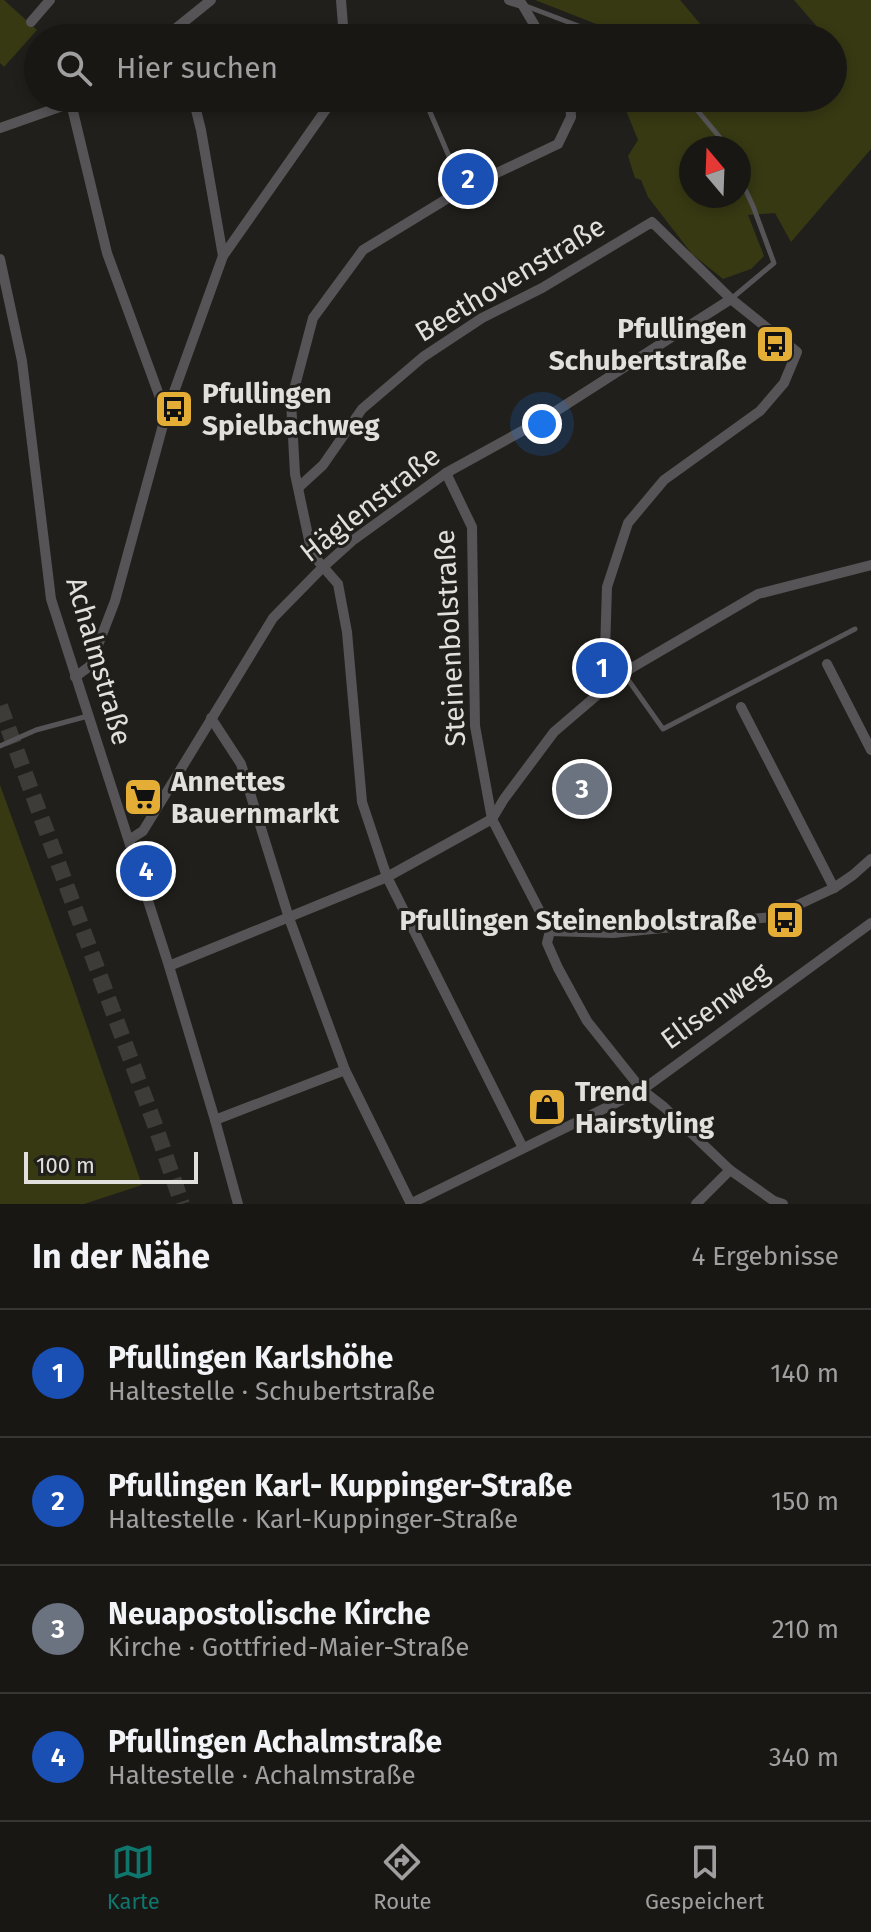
<!DOCTYPE html>
<html lang="de">
<head>
<meta charset="utf-8">
<style>
  body { margin:0; font-family:"Fira Sans",sans-serif; background:#262422; color:#f1f3f6 }
  .compass { position:absolute; left:679px; top:136px; width:72px; height:72px; border-radius:50%; background:#191714; box-shadow:0 4px 12px #0003; rotate:341deg }
  .scale { position:absolute; left:24px; bottom:20px; width:174px; box-sizing:border-box; padding-left:8px; border:4px solid #e1e0dd; border-top:0; font-size:22px; line-height:28px; white-space:nowrap; color:#e1e0dd; -webkit-text-stroke:6px #211f1b; paint-order:stroke }
  .you { position:absolute; left:542px; top:424px; width:28px; height:28px; margin:-20px; border:6px solid #fff; border-radius:50%; background:#1a73e8; box-shadow:0 0 0 12px #1a73e833 }
  .badge { display:grid; place-items:center; width:52px; height:52px; border-radius:50%; background:#0f766e; color:#fff; font-size:26px; font-weight:700 }
  .pin { position:absolute; translate:-50% -50%; border:4px solid #fff; box-shadow:0 2px 8px #0006 }
  .list { margin:0; padding:0; list-style:none }
  h2 { display:flex; justify-content:space-between; align-items:center; height:104px; margin:0; padding:0 32px; font-size:34px }
  h2 small { font-size:26px; font-weight:400; color:#9f9fa0 }
  .list li { display:grid; grid-template-columns:52px 1fr auto; gap:24px; align-items:center; box-sizing:border-box; height:128px; padding:0 32px; border-top:2px solid #373634 }
  .list b { display:block; font-size:30px; white-space:nowrap }
  .list p { margin:0; font-size:26px; white-space:nowrap; color:#9f9fa0 }
  .list em { font-size:26px; font-style:normal; color:#9f9fa0 }
  .icon { flex:none; width:44px; height:44px; fill:none; stroke:currentColor; stroke-width:2; stroke-linecap:round; stroke-linejoin:round }
  .map { position:relative; flex:none; width:871px; height:1204px; overflow:hidden }
  .search { position:absolute; background:#191714; box-shadow:0 4px 12px #0003; left:24px; right:24px; top:24px; height:88px; display:flex; align-items:center; gap:20px; box-sizing:border-box; padding:0 28px; border-radius:44px; color:#9f9fa0; font-size:30px }
  .sheet { height:616px; background:#191714 }
  nav { display:flex; justify-content:space-around; align-items:center; box-sizing:border-box; height:112px; border-top:2px solid #373634; background:#191714; font-size:22px; color:#9f9fa0 }
  nav a { display:grid; justify-items:center; gap:4px }
  nav .on { color:#0f766e }
  .map>svg:first-child { display:block }
  .green { fill:#373913; fill-rule:evenodd }
  .lines { fill:none; stroke-linecap:round; stroke-linejoin:round }
  .primary-tunnel { stroke:#3e3c38; stroke-width:16; stroke-dasharray:16 8; stroke-linecap:butt }
  .lane { stroke:#565456; stroke-width:5 }
  .street { stroke:#565456; stroke-width:10 }
  .labels { text-anchor:middle; dominant-baseline:central; stroke-width:6; stroke-linejoin:round; paint-order:stroke }
  .street-label { font-size:28px; fill:#e1e0dd; stroke:#211f1b }
  .poi-label { font-size:28px; font-weight:bold; fill:#e1e0dd; stroke:#211f1b; text-anchor:start }
</style>
</head>
<body>
<div class="map">
<svg width="871" height="1204" viewBox="0 0 871 1204">
  <rect width="100%" height="100%" fill="#211f1b"/>
  <g class="green">
    <path d="M0,0H4L37,30L4,67L0,63Z"/>
    <path d="M535,0H680L712,38H632Z"/>
    <path d="M794,0H871V149L791,242L775,213L748,215L764,256L751,269L723,279L692,254L648,197L641,180L635,178L628,156L638,140L621,98H761L763,100L765,98H833V38H824L825,36ZM691,148H739V196H691Z"/>
    <path d="M0,785L71,980L142,1185L84,1204H0Z"/>
  </g>
  <g class="lines">
    <path class="primary-tunnel" d="M0,706L155,1125L182,1204"/>
    <g class="lane">
      <path d="M526,6L610,38"/>
      <path d="M424,98L463,189"/>
      <path d="M687,98L722,140L725,148"/>
      <path d="M731,299L774,263L753,206L739,176"/>
      <path d="M624,674L663,729L855,629"/>
      <path d="M0,746L36,730L88,716"/>
    </g>
    <g class="street">
      <path d="M341,0L344,38"/>
      <path d="M509,0L522,4L542,38"/>
      <path d="M31,22L50,0"/>
      <path d="M164,38L211,0"/>
      <path d="M193,98L201,130L223,256"/>
      <path d="M71,103L107,253L166,414"/>
      <path d="M0,128L71,103L78,98"/>
      <path d="M0,259L22,361L51,599L169,966L215,1120L238,1204"/>
      <path d="M446,473L472,527L475,726L492,819L550,931L613,933L772,917L834,888L853,875L871,859"/>
      <path d="M299,487L323,465L362,409L423,357L482,318L542,288L652,222L731,299L797,352L784,383L760,411L664,480L628,523L607,587L605,651L615,678"/>
      <path d="M827,664L871,750"/>
      <path d="M75,677L90,666L115,601L166,414L223,256L334,98"/>
      <path d="M741,707L834,888"/>
      <path d="M211,718L241,764L289,918L345,1070L411,1204"/>
      <path d="M129,840L143,831L273,618L322,568L352,541L446,473L542,420L731,299"/>
      <path d="M550,931L547,943L558,968L587,1021L642,1090L664,1107L730,1170L774,1201L783,1204"/>
      <path d="M169,966L387,877L492,819L504,799L554,732L623,673L758,594L871,565"/>
      <path d="M215,1120L345,1070"/>
      <path d="M523,1148L387,877L362,802L347,632L338,584L312,554L295,474L291,401L313,318L363,250L463,189L558,144L571,117L570,98"/>
      <path d="M410,1204L642,1090L871,923"/>
      <path d="M696,1204L730,1170"/>
    </g>
  </g>
  <defs>
    <symbol id="bus-square" viewBox="-11 -11 22 22"><rect x="-9" y="-9" width="18" height="18" rx="4" fill="#e4ad35" stroke="#211f1b"/><path d="M-5-6H5V4H4V6H2V4H-2V6H-4V4H-5ZM-3.5-4V0h7V-4ZM-3.5 1.2v1.5H-2V1.2ZM2 1.2v1.5H3.5V1.2Z" fill="#111"/></symbol>
    <symbol id="supermarket-square" viewBox="-11 -11 22 22"><rect x="-9" y="-9" width="18" height="18" rx="4" fill="#e4ad35" stroke="#211f1b"/><path d="M-6-5.5h2.5l.6 2H6L4.5 2H-2.5L-4.4-4H-6ZM-1.5 3.2a1.3 1.3 0 1 0 .1 0ZM3 3.2a1.3 1.3 0 1 0 .1 0Z" fill="#111"/></symbol>
    <symbol id="shop-square" viewBox="-11 -11 22 22"><rect x="-9" y="-9" width="18" height="18" rx="4" fill="#e4ad35" stroke="#211f1b"/><path d="M-5-2.5h2.3a2.7 3.5 0 0 1 5.4 0H5L5.5 6h-11ZM-1.5-2.5h3a1.5 2.3 0 0 0-3 0Z" fill="#111"/></symbol>
  </defs>
  <g fill-rule="evenodd">
    <use href="#bus-square" x="753" y="322" width="44" height="44"/>
    <use href="#bus-square" x="152" y="387" width="44" height="44"/>
    <use href="#supermarket-square" x="121" y="775" width="44" height="44"/>
    <use href="#bus-square" x="763" y="898" width="44" height="44"/>
    <use href="#shop-square" x="525" y="1085" width="44" height="44"/>
  </g>
  <g class="labels">
    <g class="street-label">
      <text transform="translate(510 279) rotate(-31)">Beethovenstraße</text>
      <text transform="translate(370 504) rotate(-38)">Häglenstraße</text>
      <text transform="translate(450 638) rotate(-93)">Steinenbolstraße</text>
      <text transform="translate(99 661) rotate(74)">Achalmstraße</text>
      <text transform="translate(715 1006) rotate(-36)">Elisenweg</text>
    </g>
    <g class="poi-label">
      <text x="747" y="328" text-anchor="end">Pfullingen<tspan x="747" dy="32">Schubertstraße</tspan></text>
      <text x="202" y="393">Pfullingen<tspan x="202" dy="32">Spielbachweg</tspan></text>
      <text x="171" y="781">Annettes<tspan x="171" dy="32">Bauernmarkt</tspan></text>
      <text x="757" y="920" text-anchor="end">Pfullingen Steinenbolstraße</text>
      <text x="575" y="1091">Trend<tspan x="575" dy="32">Hairstyling</tspan></text>
    </g>
  </g>
</svg>
<svg class="compass" viewBox="-18 -18 36 36"><path d="M0-13l5 13h-10z" fill="#e53935"/><path d="M0 13l5-13h-10z" fill="#9f9fa0"/></svg>
<div class="scale">100 m</div>
<div class="you"></div>
<div class="pin badge" style="left:602px;top:668px;background:#1a4fb4">1</div>
<div class="pin badge" style="left:468px;top:179px;background:#1a4fb4">2</div>
<div class="pin badge" style="left:582px;top:789px;background:#6b7280">3</div>
<div class="pin badge" style="left:146px;top:871px;background:#1a4fb4">4</div>
<div class="search"><svg class="icon" aria-label="search" viewBox="0 0 24 24"><circle cx="10" cy="10" r="6"/><path d="M15 15l6 6"/></svg>Hier suchen</div>
</div>
<section class="sheet">
<h2>In der Nähe<small>4 Ergebnisse</small></h2>
<ul class="list">
<li><span class="badge" style="background:#1a4fb4">1</span><div><b>Pfullingen Karlshöhe</b><p>Haltestelle · Schubertstraße</p></div><em>140 m</em></li>
<li><span class="badge" style="background:#1a4fb4">2</span><div><b>Pfullingen Karl- Kuppinger-Straße</b><p>Haltestelle · Karl-Kuppinger-Straße</p></div><em>150 m</em></li>
<li><span class="badge" style="background:#6b7280">3</span><div><b>Neuapostolische Kirche</b><p>Kirche · Gottfried-Maier-Straße</p></div><em>210 m</em></li>
<li><span class="badge" style="background:#1a4fb4">4</span><div><b>Pfullingen Achalmstraße</b><p>Haltestelle · Achalmstraße</p></div><em>340 m</em></li>
</ul>
</section>
<nav>
<a class="on"><svg class="icon" aria-label="map" viewBox="0 0 24 24"><path d="M3 6l6-2 6 2 6-2v14l-6 2-6-2-6 2zM9 4v14M15 6v14"/></svg>Karte</a>
<a><svg class="icon" aria-label="directions" viewBox="0 0 24 24"><path d="M12 3l9 9-9 9-9-9zM9 14v-3h6M13 9l2 2-2 2"/></svg>Route</a>
<a><svg class="icon" aria-label="saved" viewBox="0 0 24 24"><path d="M7 4h10v16l-5-4-5 4z"/></svg>Gespeichert</a>
</nav>
</body>
</html>
